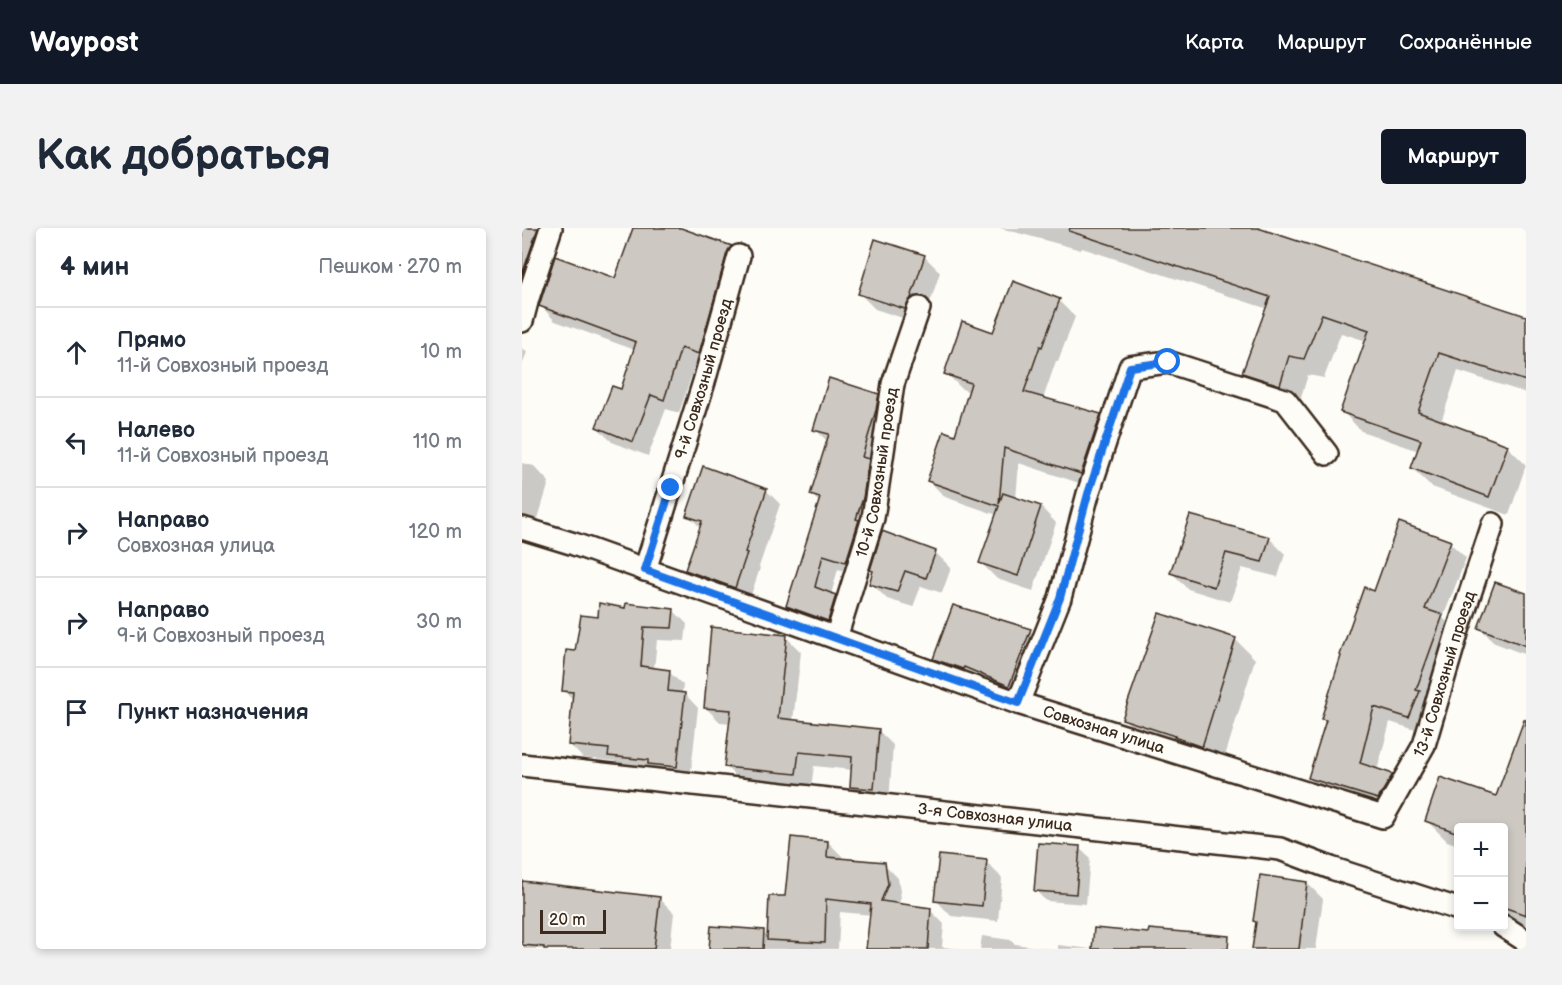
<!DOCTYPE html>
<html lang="ru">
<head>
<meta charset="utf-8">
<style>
  body { margin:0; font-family:"Balsamiq Sans",sans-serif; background:#f2f2f3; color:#1f2937 }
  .controls { position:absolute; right:18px; bottom:18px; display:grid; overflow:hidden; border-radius:6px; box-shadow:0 3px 9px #0003 }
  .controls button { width:54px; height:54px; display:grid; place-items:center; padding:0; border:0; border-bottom:2px solid #e0e1e3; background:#fff; color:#1f2937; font:30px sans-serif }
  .scale { position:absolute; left:18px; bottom:15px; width:66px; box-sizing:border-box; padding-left:6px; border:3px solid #3b2a1e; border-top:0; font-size:16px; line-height:21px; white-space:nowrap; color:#3b2a1e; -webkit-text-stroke:4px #fdfcf7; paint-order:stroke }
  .stop { position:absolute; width:18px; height:18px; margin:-14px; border:4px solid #1a73e8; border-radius:50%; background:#fff }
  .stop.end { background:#1a73e8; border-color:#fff; box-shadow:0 2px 6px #0008 }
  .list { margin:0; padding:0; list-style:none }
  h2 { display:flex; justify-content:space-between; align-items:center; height:78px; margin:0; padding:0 24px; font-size:26px }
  h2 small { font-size:20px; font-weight:400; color:#747a83 }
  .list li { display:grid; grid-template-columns:39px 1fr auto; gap:18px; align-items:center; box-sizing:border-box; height:90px; padding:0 24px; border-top:2px solid #e0e1e3 }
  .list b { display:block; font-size:22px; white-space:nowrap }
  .list p { margin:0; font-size:20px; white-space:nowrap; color:#747a83 }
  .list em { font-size:20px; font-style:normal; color:#747a83 }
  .icon { flex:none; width:33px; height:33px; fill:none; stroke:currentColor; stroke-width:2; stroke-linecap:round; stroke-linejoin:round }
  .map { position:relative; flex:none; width:1004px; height:721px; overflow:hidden; border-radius:6px }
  header { display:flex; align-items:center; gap:36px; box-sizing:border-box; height:84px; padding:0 30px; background:#111827; color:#fff }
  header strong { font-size:28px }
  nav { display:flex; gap:33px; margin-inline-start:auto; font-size:21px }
  .intro { display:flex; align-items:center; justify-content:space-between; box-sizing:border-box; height:144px; padding:0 36px }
  h1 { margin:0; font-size:42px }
  .button { padding:15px 27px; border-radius:6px; background:#111827; color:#fff; font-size:21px; font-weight:700 }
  main { display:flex; gap:36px; padding:0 36px }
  aside { flex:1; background:#fff; border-radius:6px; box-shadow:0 3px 9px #0003 }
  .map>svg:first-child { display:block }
  .shadow { fill:#0003 }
  .building { fill:#cdc8c2; stroke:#3b2a1e; stroke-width:1.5 }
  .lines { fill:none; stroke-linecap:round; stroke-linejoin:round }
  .street-casing { stroke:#3b2a1e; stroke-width:26 }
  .street { stroke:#fdfcf7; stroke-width:21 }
  .route { stroke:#1a73e8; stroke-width:8 }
  .labels { text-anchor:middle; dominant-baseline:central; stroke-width:6; stroke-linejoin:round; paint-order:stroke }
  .street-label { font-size:16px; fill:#3b2a1e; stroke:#fdfcf7 }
</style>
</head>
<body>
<header>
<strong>Waypost</strong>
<nav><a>Карта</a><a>Маршрут</a><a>Сохранённые</a></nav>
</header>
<div class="intro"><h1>Как добраться</h1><a class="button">Маршрут</a></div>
<main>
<aside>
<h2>4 мин<small>Пешком · 270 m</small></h2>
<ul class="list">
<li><svg class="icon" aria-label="ahead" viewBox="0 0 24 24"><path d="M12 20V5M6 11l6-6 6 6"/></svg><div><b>Прямо</b><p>11-й Совхозный проезд</p></div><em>10 m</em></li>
<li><svg class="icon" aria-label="left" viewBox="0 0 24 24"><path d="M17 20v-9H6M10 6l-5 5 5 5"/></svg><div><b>Налево</b><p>11-й Совхозный проезд</p></div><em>110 m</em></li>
<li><svg class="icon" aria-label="right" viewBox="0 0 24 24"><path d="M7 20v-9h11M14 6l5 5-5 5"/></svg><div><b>Направо</b><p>Совхозная улица</p></div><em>120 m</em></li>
<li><svg class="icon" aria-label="right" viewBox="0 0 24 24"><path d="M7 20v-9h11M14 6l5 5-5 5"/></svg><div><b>Направо</b><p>9-й Совхозный проезд</p></div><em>30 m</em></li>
<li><svg class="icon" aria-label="arrive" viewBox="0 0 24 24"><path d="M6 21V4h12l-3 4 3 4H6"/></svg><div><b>Пункт назначения</b></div></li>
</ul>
</aside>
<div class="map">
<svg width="1004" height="721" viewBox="0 0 1004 721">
  <rect width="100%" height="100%" fill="#fdfcf7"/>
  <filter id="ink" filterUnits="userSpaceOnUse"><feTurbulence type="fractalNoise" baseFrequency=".0167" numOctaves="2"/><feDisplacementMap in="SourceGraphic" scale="12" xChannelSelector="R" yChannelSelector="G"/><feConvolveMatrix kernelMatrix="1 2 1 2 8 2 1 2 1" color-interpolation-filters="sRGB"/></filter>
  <g filter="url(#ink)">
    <g class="shadow">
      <path d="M0,0H33L0,80Z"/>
      <path d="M113,0H156L209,19L224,34L191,140L174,134L157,185L144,181L126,228L90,214L75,199L100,163L113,122L33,93L19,78L94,52Z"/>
      <path d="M478,0H731L1004,90V165L936,143L919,194L985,218L1004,237L987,287L910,259L890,240L897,223L839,203L820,183L845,113L819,105L802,150L786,147L777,175L741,164L722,144L746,81L560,20L559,22Z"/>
      <path d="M402,28L418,44L404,87L399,96L353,81L337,65Z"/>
      <path d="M537,73L553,89L536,133H534L521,171L578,188L594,204L575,261L497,235L494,271L519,279L534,295L511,363L475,351L459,335L475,287L423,269L407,253L434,209L448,164L440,161L424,145L472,106Z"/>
      <path d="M0,120L5,124L0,137Z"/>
      <path d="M356,167L371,182L339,348L316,341L309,367L313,369L328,383L321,407L280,393L266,378L298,275L289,266L306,214L293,201Z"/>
      <path d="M0,235L12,238L27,254L12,304H0Z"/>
      <path d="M244,262L258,276L237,339L238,340L227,373L179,356L165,342L179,300L166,287Z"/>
      <path d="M669,289L747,310L763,326L756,349L720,340L708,374L666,361L650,345Z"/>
      <path d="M928,315L944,330L921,390L936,404L903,505L868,494L855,543L870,548L885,563L873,586L803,566L787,550L805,494L801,490L853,365Z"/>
      <path d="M413,324L429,340L420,365L399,358L391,379L365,371L349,355Z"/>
      <path d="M1004,363V427L973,415L957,399L1003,366Z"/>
      <path d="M105,381L151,382L165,396L163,413L135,412L132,442L147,444L161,457L160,466H163L176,480L168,552L101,541L93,533L61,530L47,516L52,472L41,462L55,424L77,391Z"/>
      <path d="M508,403L524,418L503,473L428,446L412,431Z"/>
      <path d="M264,409L279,424L271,493L356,502L371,517L367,575L344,574L329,559L330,542L292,538L289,560L219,553L204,539L209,495L198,494L183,479Z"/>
      <path d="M713,411L733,431L700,538L623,511L602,491Z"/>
      <path d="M1004,489V699L981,691V600H936V617L925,613L905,593L975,570Z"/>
      <path d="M306,614L320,628V632L362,636L376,650L379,670L376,677L408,682L422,696L420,719L440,721H346L350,687L318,684L316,721H188L241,704L247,709L264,670Z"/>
      <path d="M557,620L568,630L564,676L524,673L513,662Z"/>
      <path d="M464,634L480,650L476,693L429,688L414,672Z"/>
      <path d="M0,654L137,670L152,685L148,721H0Z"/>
      <path d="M785,655L801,671L794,721H731Z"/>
      <path d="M460,708L489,712L493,716L529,721H458Z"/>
      <path d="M536,717L570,721H536Z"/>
    </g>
    <g class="building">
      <path d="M0,0H16L0,47Z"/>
      <path d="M111,0H159L210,18L205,25L177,126L159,120L142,172L129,167L111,214L74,199L90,158L99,161L114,114L17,78L33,28L93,50Z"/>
      <path d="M548,0H736L1004,88V153L917,125L896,184L986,217L967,269L889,240L899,212L818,184L847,102L800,86L782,131L767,128L758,157L720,145L748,69L547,3Z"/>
      <path d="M353,11L403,27L389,70L383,81L336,66Z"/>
      <path d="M491,53L538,71L520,119L518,118L502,164L579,186L559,246L482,220L477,276L481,265L519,278L496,348L457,335L477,278L405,253L422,203L433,207L449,155L422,146L440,93L471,104Z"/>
      <path d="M307,150L357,166L354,182L340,229L347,231L341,270L334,291L337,292L324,334L301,327L293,359L314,367L306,393L264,378L298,270L288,267L307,206L291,202Z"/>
      <path d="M181,238L245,261L223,324L225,325L213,360L163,342L180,293L164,288Z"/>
      <path d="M668,287L748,309L740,334L704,325L692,359L648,345Z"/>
      <path d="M877,294L929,313L903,381L921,387L894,462L898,463L887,490L852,479L838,535L871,546L856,571L786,550L804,492L799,491L819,428L818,427L842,359L852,363Z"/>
      <path d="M360,303L414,323L404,350L383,343L375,364L347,356L351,343L348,342Z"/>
      <path d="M973,354L1004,365V418L956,400Z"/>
      <path d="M77,375L103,380L104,375L152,381L150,400L122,399L119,438L148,442L146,463L163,465L155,539L126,536V532L86,528L87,521L46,517L51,464L40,463L44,422L53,423L59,387L76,389Z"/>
      <path d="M431,377L509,401L487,458L442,439L441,441L411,431Z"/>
      <path d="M637,385L714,410L680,519L652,509L653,508L600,491Z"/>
      <path d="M189,399L265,407L256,490L357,501L352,561L328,559L330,529L277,524L274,546L202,539L209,482L182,480Z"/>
      <path d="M1002,492H1004V687L981,679V600H936V605L903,593L918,549L974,568Z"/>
      <path d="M269,609L306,613L305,629L363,634L366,656L359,673L409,680L406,721H344L349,676L304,671L303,715L245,712L247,668H263Z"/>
      <path d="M516,615L558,618L554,666L512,663Z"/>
      <path d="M417,627L465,632L460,678L412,673Z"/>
      <path d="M738,647L785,654L777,721H730L734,694L731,693Z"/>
      <path d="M0,653L138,669L132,721H22V719L0,717Z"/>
      <path d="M189,698L242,702L241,721H187Z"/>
      <path d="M572,700L626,705L627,701L707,708L706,721H570Z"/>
    </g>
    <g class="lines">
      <defs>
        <g id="street">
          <path d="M0,93L6,70L29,0"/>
          <path id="s1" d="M0,300L52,316L496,475L861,589L902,517L936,402L971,296"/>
          <path id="s2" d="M123,342L182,154L217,28"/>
          <path id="s3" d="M314,410L351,290L371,156L397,80"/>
          <path d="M496,475L538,370L566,266L608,139L646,134L763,172L805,226"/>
          <path id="s4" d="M0,537L758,621L809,640L936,681"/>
          <path d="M981,698L1004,713"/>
        </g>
      </defs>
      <use href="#street" class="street-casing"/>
      <use href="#street" class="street"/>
    </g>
  </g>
  <g class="lines" filter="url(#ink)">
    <path class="route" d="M149,260L123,342L496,475L538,370L566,266L608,139L646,134"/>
  </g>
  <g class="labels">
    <g class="street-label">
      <text stroke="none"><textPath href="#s2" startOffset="200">9-й Совхозный проезд</textPath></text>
      <text stroke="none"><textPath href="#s3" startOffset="171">10-й Совхозный проезд</textPath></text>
      <text stroke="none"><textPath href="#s1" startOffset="1065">13-й Совхозный проезд</textPath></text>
      <text stroke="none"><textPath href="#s1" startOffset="616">Совхозная улица</textPath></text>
      <text stroke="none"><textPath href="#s4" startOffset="476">3-я Совхозная улица</textPath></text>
    </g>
  </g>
</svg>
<div class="controls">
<button>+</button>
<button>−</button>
</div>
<div class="scale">20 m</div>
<div class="stop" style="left:646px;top:134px"></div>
<div class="stop end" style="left:149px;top:260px"></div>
</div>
</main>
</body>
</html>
